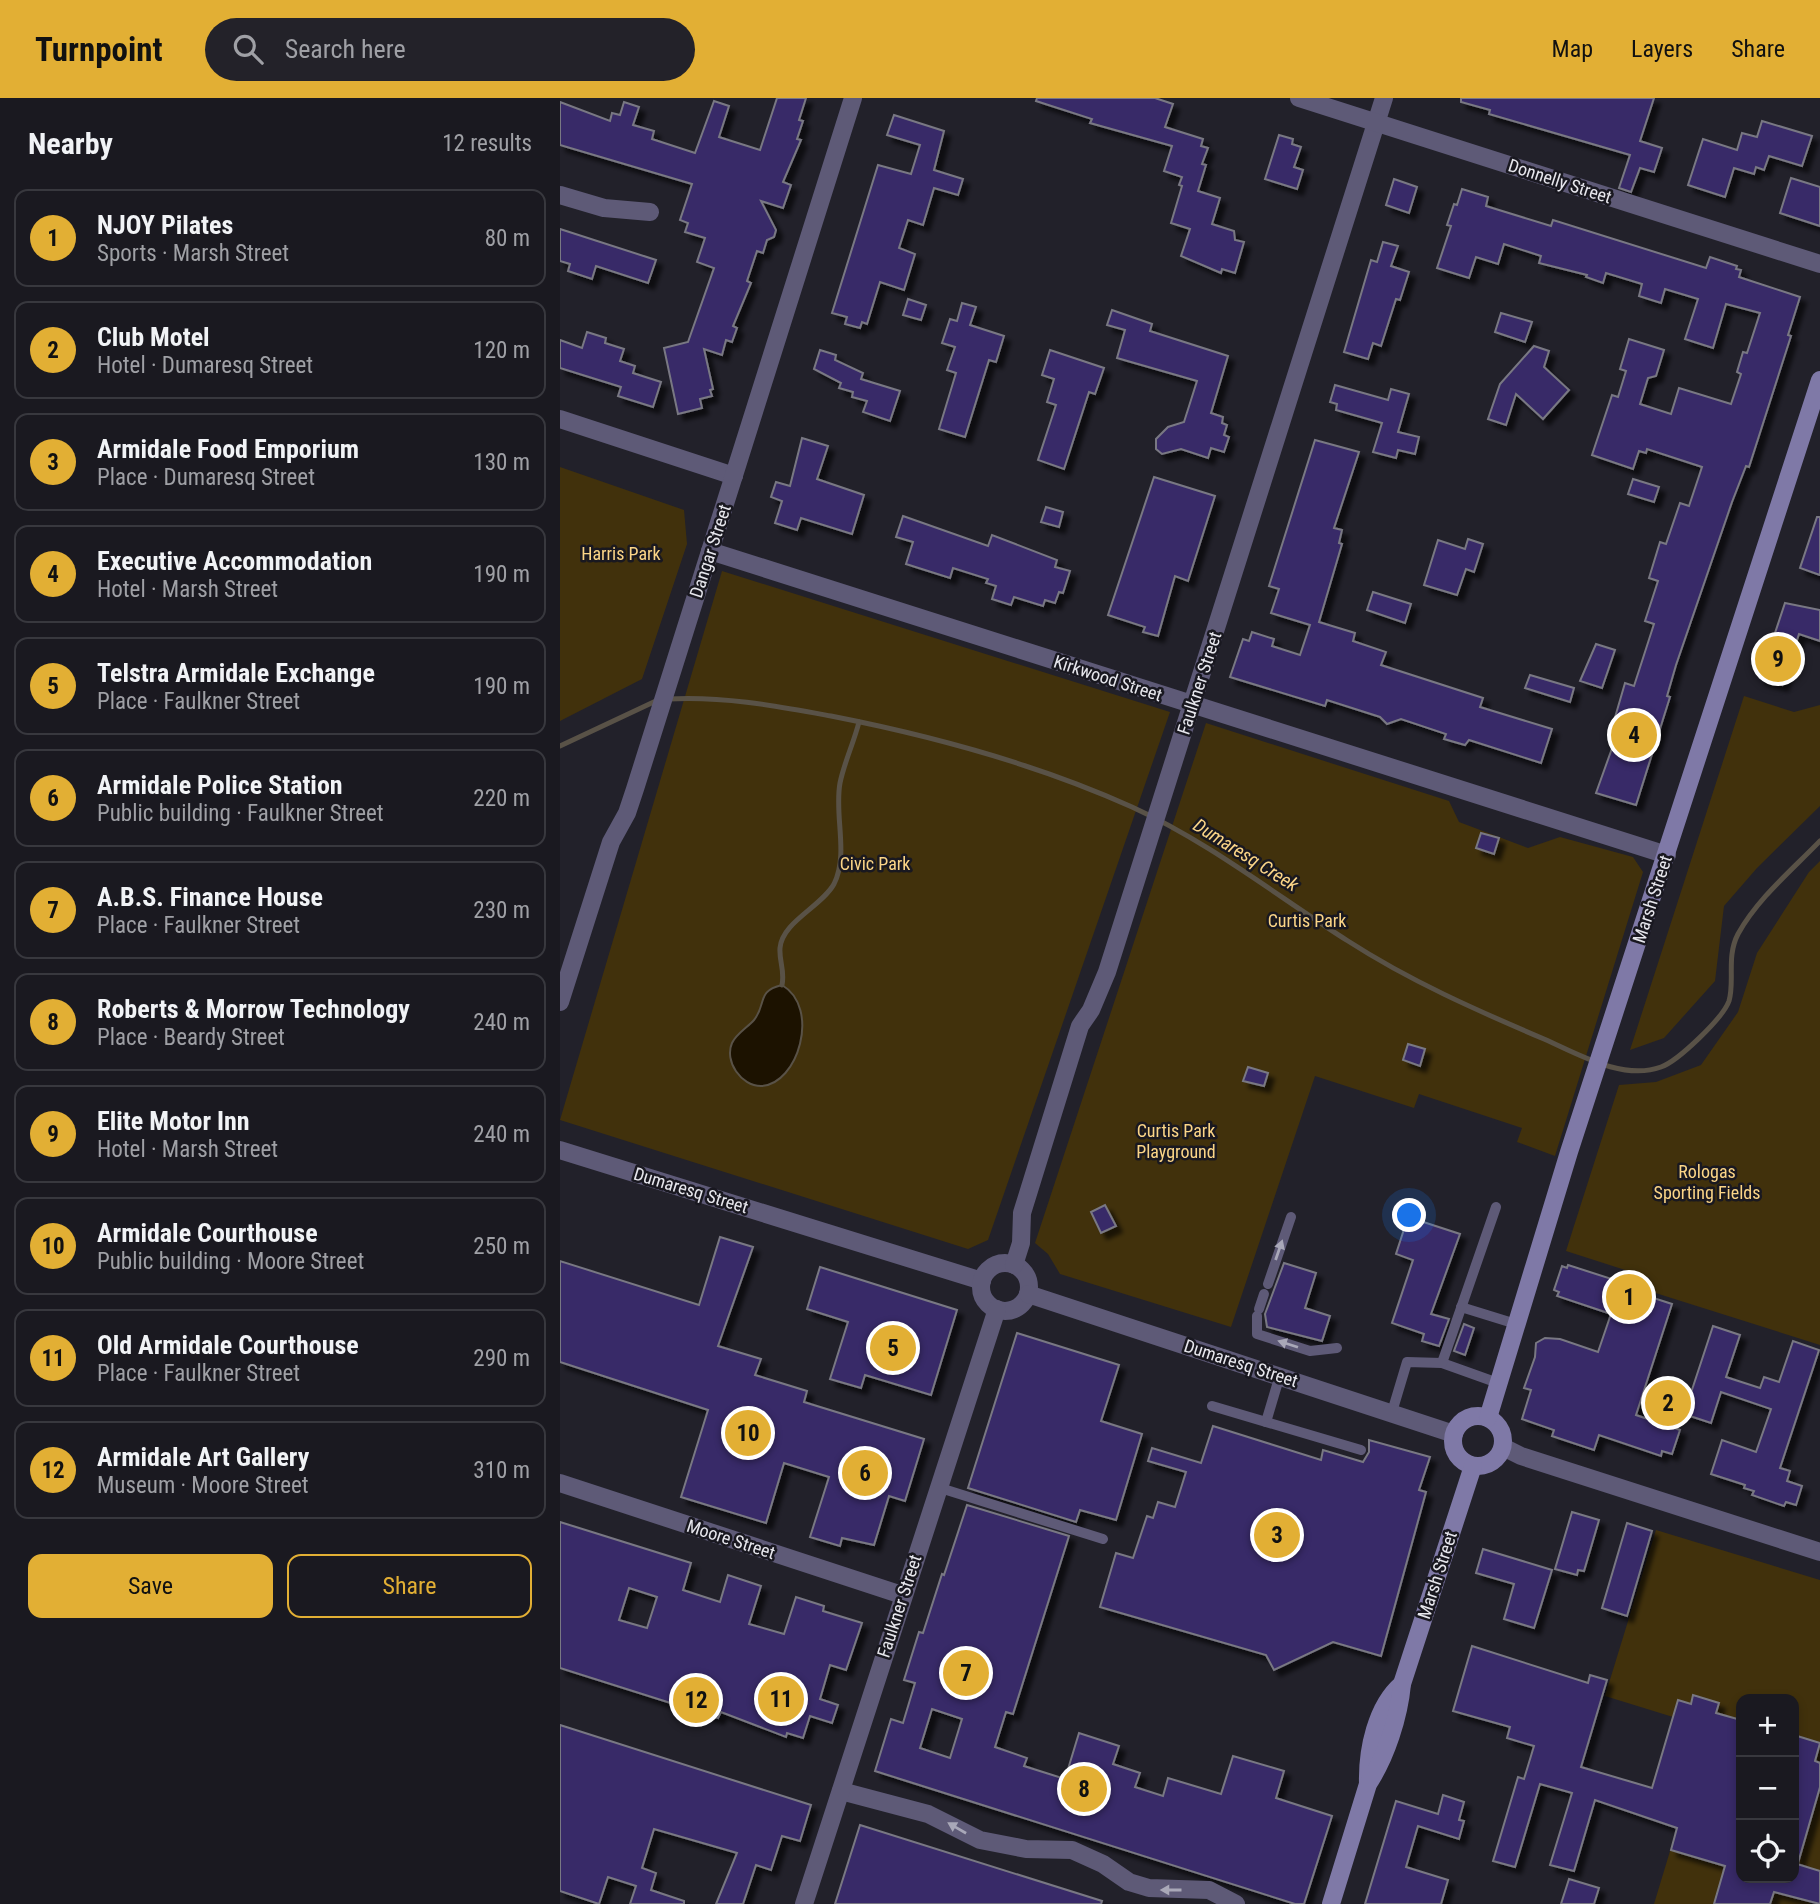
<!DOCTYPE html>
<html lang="en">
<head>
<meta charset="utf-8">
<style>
  body { margin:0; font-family:"Roboto Condensed",sans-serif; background:#232229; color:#f1f3f6 }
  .controls { position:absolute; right:21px; bottom:21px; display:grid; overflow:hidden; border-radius:14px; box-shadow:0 4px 10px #0003 }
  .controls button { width:63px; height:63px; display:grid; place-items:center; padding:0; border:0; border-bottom:2px solid #38383e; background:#1a1920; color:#f1f3f6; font:35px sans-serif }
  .you { position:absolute; left:850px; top:1118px; width:24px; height:24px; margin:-18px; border:5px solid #fff; border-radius:50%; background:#1a73e8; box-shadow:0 0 0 10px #1a73e833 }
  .badge { display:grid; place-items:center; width:46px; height:46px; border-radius:50%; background:#e2af34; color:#111; font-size:23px; font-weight:700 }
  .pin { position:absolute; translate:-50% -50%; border:4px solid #fff; box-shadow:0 2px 7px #0006 }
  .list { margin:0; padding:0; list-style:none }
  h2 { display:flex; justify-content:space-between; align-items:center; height:91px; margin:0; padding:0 28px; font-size:30px }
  h2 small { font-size:23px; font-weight:400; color:#9fa0a5 }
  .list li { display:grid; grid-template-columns:46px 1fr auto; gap:21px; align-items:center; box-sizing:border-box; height:98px; margin:0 14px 14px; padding:0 14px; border:2px solid #38383e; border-radius:14px }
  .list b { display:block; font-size:26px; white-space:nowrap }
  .list p { margin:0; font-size:23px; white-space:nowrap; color:#9fa0a5 }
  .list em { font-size:23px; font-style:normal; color:#9fa0a5 }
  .actions { display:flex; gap:14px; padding:21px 28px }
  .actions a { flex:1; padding:16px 0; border:2px solid #e2af34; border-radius:14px; text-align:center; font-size:24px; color:#e2af34 }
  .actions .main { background:#e2af34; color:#111 }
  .icon { flex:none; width:38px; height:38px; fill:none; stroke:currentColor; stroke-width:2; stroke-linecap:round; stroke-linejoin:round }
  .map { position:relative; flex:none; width:1260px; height:1806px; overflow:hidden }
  header { display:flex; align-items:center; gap:42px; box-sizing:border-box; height:98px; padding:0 35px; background:#e2af34; color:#111 }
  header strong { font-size:33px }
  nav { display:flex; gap:38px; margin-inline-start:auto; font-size:24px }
  .search { width:490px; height:63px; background:#232229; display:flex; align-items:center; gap:18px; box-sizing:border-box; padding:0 24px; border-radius:38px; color:#9fa0a5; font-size:26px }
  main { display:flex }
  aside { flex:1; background:#1a1920 }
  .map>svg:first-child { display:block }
  .green { fill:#41310c }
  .water { fill:#1c1200; stroke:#595247; stroke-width:2 }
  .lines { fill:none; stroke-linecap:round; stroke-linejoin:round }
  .stream { stroke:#595247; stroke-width:5 }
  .building { fill:#372a67; stroke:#797883; stroke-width:2; fill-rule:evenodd; filter:url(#shadow) }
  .service { stroke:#5e5a77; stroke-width:10 }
  .minor { stroke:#5e5a77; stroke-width:18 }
  .tertiary { stroke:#5e5a77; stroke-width:18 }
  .secondary { stroke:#7f79a7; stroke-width:18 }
  .oneway { fill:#a9a8b8 }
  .labels { text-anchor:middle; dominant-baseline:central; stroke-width:5; stroke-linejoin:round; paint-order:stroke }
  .street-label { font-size:18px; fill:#e7e7ed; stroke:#191820 }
  .park-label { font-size:18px; fill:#fbd587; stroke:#191820 }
  .water-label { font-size:19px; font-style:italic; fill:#fbd587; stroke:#191820 }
</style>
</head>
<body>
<header>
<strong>Turnpoint</strong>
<div class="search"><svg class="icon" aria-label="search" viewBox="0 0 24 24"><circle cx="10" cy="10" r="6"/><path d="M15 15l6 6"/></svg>Search here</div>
<nav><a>Map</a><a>Layers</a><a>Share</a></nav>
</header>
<main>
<aside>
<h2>Nearby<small>12 results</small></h2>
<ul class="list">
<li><span class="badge">1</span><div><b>NJOY Pilates</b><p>Sports · Marsh Street</p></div><em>80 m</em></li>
<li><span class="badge">2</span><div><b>Club Motel</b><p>Hotel · Dumaresq Street</p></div><em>120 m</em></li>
<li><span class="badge">3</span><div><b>Armidale Food Emporium</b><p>Place · Dumaresq Street</p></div><em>130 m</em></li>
<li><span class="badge">4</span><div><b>Executive Accommodation</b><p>Hotel · Marsh Street</p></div><em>190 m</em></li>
<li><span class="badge">5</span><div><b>Telstra Armidale Exchange</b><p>Place · Faulkner Street</p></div><em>190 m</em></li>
<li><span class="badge">6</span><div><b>Armidale Police Station</b><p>Public building · Faulkner Street</p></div><em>220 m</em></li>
<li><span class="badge">7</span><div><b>A.B.S. Finance House</b><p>Place · Faulkner Street</p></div><em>230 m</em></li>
<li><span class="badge">8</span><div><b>Roberts &amp; Morrow Technology</b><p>Place · Beardy Street</p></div><em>240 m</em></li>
<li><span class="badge">9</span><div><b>Elite Motor Inn</b><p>Hotel · Marsh Street</p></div><em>240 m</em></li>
<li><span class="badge">10</span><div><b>Armidale Courthouse</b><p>Public building · Moore Street</p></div><em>250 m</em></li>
<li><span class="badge">11</span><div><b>Old Armidale Courthouse</b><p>Place · Faulkner Street</p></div><em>290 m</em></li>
<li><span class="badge">12</span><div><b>Armidale Art Gallery</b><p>Museum · Moore Street</p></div><em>310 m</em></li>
</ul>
<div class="actions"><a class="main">Save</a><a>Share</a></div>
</aside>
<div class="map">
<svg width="1260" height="1806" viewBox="0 0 1260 1806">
  <defs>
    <filter id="shadow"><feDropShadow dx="6" dy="6" stdDeviation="2" flood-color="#0009"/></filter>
  </defs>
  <rect width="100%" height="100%" fill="#22212a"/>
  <g class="green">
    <path d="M0,369L124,412L127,446L82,581L0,623Z"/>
    <path d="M162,473L610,614L428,1142L408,1151L0,1022Z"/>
    <path d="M1184,598L1234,614L1260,607V708L1197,770L1164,808L1155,883L1104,940L1070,952Z"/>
    <path d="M646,625L889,703L899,724L968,750L1000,739L1073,759L1083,774L995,1058L957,1044L962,1030L859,996L854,1010L755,978L671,1229L500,1176L488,1156L475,1145Z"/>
    <path d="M1260,763V1247L1086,1192L1090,1180L1006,1153L1059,987L1096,984L1141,967L1178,914L1197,855L1249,774Z"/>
    <path d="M1096,1432L1260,1482V1773L1250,1806H1210L1218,1780H1234V1601H1181V1749L1172,1747L1154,1806H1094L1117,1730L1082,1719L1113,1619L1045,1598Z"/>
  </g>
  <path class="water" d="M222,887C261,910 238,987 201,988C181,988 164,963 172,945C176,936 188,929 194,922C207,906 196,893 222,887Z"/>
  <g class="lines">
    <g class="stream">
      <path d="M108,601C164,598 216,608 271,618C373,638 477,666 572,709C649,744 717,798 788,843C850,883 916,912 984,941C1018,956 1063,983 1101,969C1118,963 1163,920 1169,903C1175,883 1166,859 1178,836C1198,800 1232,772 1260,743"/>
      <path d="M0,648L98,602"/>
      <path d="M222,887C225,872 219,864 220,850C222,824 261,809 274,786C289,756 274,717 280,685C284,665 294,644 299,624"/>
    </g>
  </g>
  <g class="building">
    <path d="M217,0H246L239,22L243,23L237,41L241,42L223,84L231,87L223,110L201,103L216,132L214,139L207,142L203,155L197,153L187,183L191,185L173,228L177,230L172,244L166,242L162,257L144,251L153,291L150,292L152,298L140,301L142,310L118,316L104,250L128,244L154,170L137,164L145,140L125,134L128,125L120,122L132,86L0,47V4L50,23L52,15L60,17L64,4L79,9L73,27L94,33L92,41L135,55L154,3L169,8L159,39L200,52Z"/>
    <path d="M477,0H595L613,6L605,29L643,41L641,48L648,50L642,66L646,67L638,93L660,100L652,126L674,133L675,142L684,144L675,175L662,171L661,175L621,158L630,131L611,125L622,88L619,87L622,79L604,73L612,48L530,25L532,21L476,3Z"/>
    <path d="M901,0H1094L1080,43L1102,50L1094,74L1080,70L1071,94L1059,90L1070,57L929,16L930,12L901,4Z"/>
    <path d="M334,17L384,33L374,72L403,81L398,97L374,90L363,127L348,122L339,150L355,156L344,192L320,184L307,226L302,224L300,230L285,226L287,219L272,215L318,67L351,76L360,47L327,37Z"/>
    <path d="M1202,23L1252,38L1242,68L1209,58L1204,72L1196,69L1194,76L1174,70L1165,99L1128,87L1143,41L1177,52L1182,35L1197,39Z"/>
    <path d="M719,37L733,41L732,46L741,49L734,69L743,72L737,91L705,81Z"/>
    <path d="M1231,80L1260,89V128L1220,115Z"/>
    <path d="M834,81L857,89L849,115L826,107Z"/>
    <path d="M902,91L928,99L926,108L991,128L993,122L1146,170L1150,159L1177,168L1176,171L1181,172L1179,179L1240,199L1228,237L1231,238L1189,369L1186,368L1172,404L1116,567L1107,598L1110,599L1076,707L1036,695L1055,642L1049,640L1065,585L1074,588L1094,526L1085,523L1098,483L1089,480L1100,444L1106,446L1120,405L1129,408L1142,369L1087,351L1086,355L1079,353L1073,371L1032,357L1052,297L1058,299L1066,273L1060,271L1069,241L1104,252L1096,278L1088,280L1080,306L1111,316L1119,290L1171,306L1181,276L1177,274L1183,254L1187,255L1200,215L1166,206L1153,250L1125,241L1138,201L1105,191L1101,205L1079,198L1082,186L1046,175L1043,185L1026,179L1027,177L979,165L981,158L944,146L938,166L916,159L909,180L877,170L891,128L887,127L894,106L897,107Z"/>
    <path d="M0,131L96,162L88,185L36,168L32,181L8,173L10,166L0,163Z"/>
    <path d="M823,144L838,148L831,168L849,174L840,202L836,201L821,248L813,245L808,261L784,254L811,162L817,164Z"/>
    <path d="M348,201L366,207L361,222L343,217Z"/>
    <path d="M402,205L416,209L410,227L444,238L436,264L429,262L405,339L379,331L396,275L387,272L395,249L382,245L390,221L397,223Z"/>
    <path d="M552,212L592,226L590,233L668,258L651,315L663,319L662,325L667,327L664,337L669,339L664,354L651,350L648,360L621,351L602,356L596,351V341L608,329L624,324L637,283L557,260L565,232L547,227Z"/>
    <path d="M941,215L972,224L965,244L935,234Z"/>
    <path d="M27,234L46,240L45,245L64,251L60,263L75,268L73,275L101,284L93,309L58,298L61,289L0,270V242L22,250Z"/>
    <path d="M974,248L989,253L984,269L1009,292L983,321L956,296L946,327L928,321L940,286Z"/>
    <path d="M260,252L276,257L275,262L303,275L301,281L340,293L330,323L303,314L307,303L292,299L293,294L279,290L281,285L254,271Z"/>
    <path d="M490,252L544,270L535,296L529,294L504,371L478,362L496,307L487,304L494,281L482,277Z"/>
    <path d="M775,287L828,302L831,291L849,296L838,334L859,339L855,356L838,352L836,360L813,354L822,325L776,312L777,306L770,304Z"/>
    <path d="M242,340L268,348L257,381L304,397L292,436L241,420L237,432L215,425L222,403L211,399L216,384L230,388Z"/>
    <path d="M755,342L799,354L774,430L782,432L779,445L782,446L759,524L795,535L793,543L826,554L821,567L923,600L920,609L992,631L981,665L909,642L905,647L884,641L886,636L841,621L827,626L820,619L767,602L765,608L670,579L683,541L689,543L692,534L714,541L712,548L740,557L750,527L711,515L719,491L709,488Z"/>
    <path d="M594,379L655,398L628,483L615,478L598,538L583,534L585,529L548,517Z"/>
    <path d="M1073,381L1099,389L1094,404L1068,396Z"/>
    <path d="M486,409L503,414L499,429L481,424Z"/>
    <path d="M343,418L428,448L432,437L497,462L495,469L510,473L503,495L499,494L495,505L485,502L483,508L454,499L451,507L432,501L436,488L426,485L428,481L393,470L390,480L346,466L353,444L336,439Z"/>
    <path d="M1257,419H1260V477L1240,470Z"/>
    <path d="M908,441L923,446L914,474L906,471L897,497L864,487L878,442L905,451Z"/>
    <path d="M813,494L851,506L845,525L807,512Z"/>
    <path d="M1225,505L1260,512V543L1239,536L1222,587L1200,580Z"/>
    <path d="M1036,546L1055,552L1042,590L1020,583Z"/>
    <path d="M970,577L1014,590L1010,604L965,590Z"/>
    <path d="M921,735L939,740L934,756L916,750Z"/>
    <path d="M848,946L865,951L860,968L843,962Z"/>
    <path d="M688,969L708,975L704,988L683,983Z"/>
    <path d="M545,1107L556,1128L541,1135L531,1114Z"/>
    <path d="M848,1119L900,1136L871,1216L889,1221L879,1248L862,1243L864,1236L832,1225L853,1162L836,1156Z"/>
    <path d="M160,1139L193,1149L158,1248L201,1261L195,1277L247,1293L244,1304L364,1341L345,1403L329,1398L314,1447L282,1440L280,1448L250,1439L269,1379L224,1365L206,1425L121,1399L148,1312L0,1264V1163L139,1207Z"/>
    <path d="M724,1165L756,1175L745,1210L770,1218L762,1243L707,1229L705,1216Z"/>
    <path d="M1008,1167L1086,1192L1084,1197L1112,1206L1076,1317L1120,1332L1112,1356L1102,1353L1101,1358L1039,1337L1034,1352L992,1338L994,1332L962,1321L971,1292L964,1290L975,1259L976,1245L985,1240L1000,1241L1038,1254L1051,1216L997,1198L999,1194L994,1192L1002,1168L1007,1170Z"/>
    <path d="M260,1169L397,1212L371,1297L305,1277L301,1290L270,1281L288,1224L247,1211Z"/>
    <path d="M904,1226L914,1230L905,1257L894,1253Z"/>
    <path d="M1153,1228L1180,1237L1166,1279L1200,1290L1204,1279L1219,1284L1233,1243L1259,1252L1220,1370L1230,1373L1227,1383L1242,1388L1236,1407L1226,1404L1224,1408L1192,1397L1194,1393L1184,1390L1185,1387L1151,1376L1162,1342L1196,1354L1211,1311L1161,1294L1151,1325L1124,1316Z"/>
    <path d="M457,1235L559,1267L541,1323L582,1336L556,1422L520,1412L516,1424L408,1390Z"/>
    <path d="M653,1328L761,1362L763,1352L803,1364L809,1354V1342L870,1359L859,1392L866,1394L821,1558L773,1544L714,1572L706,1557L540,1509L556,1455L573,1460L587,1418L593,1420L598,1404L615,1409L626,1374L588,1363L592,1350L641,1365Z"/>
    <path d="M407,1407L509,1438L453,1616L446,1614L435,1649L467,1660L464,1668L505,1681L519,1635L559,1648L553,1666L580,1675L575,1689L603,1698L608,1680L661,1696L673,1658L724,1673L716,1700L772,1718L744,1806H735L315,1673L331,1621L343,1625L355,1585L344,1582L359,1534L363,1535L382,1476L384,1477ZM372,1611L402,1621L390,1660L360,1650Z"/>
    <path d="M1012,1414L1039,1422L1024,1473L1018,1472L1017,1477L995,1471Z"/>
    <path d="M0,1424L131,1465L123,1492L160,1504L168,1477L201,1488L189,1526L224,1536L236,1499L264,1508L263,1513L302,1525L286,1572L270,1567L260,1601L278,1607L272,1625L250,1618L243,1640L227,1635L226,1639L161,1614L158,1620L0,1570ZM69,1490L97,1499L87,1530L59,1522Z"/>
    <path d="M1067,1425L1092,1433L1067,1518L1042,1510Z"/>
    <path d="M923,1451L992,1472L974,1530L944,1521L954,1486L916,1475Z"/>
    <path d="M912,1548L1028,1585L1030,1577L1047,1582L1021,1669L1092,1690L1118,1602L1131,1606L1133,1597L1159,1605L1156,1615L1181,1622V1780H1234V1765L1260,1773V1806L1214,1794L1210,1806H1154L1165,1768L1111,1752L1117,1730L1035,1702L1014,1773L990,1767L1012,1695L980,1686L955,1769L933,1763L958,1679L964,1681L974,1648L947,1640L950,1629L893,1613Z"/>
    <path d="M0,1627L251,1707L240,1743L222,1738L211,1772L196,1767L183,1806H156L177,1755L94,1731L82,1770L96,1775L91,1792L124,1803V1806H70L76,1788L48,1779L39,1806L0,1793Z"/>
    <path d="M1234,1637L1260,1645L1255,1663L1260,1665V1689L1238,1765L1234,1764Z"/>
    <path d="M883,1697L904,1704L899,1722L904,1723L899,1741L858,1728L846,1769L888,1782L881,1806H805L836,1703L878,1716Z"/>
    <path d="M300,1727L542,1803L541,1806H275Z"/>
    <path d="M1009,1781L1039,1790L1034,1806H1001Z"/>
  </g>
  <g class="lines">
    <g class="service">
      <path d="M708,1186L731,1119"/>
      <path d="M901,1209L956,1226"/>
      <path d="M699,1211L704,1196"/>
      <path d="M697,1218V1236L750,1253L777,1250"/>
      <path d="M882,1265L938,1285"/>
      <path d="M652,1308L801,1352"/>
      <path d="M832,1314L847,1264L882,1265L936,1109"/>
      <path d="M706,1324L720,1277"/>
      <path d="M377,1389L543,1441"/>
    </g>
    <g class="minor">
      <path d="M0,97L44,110L90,114"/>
      <path d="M0,321L174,378"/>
      <path d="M150,453L1107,757"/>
      <path d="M0,904L51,744L67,715L75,691L293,0"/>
      <path d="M0,1052L422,1183"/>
      <circle cx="445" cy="1189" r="24"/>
      <path d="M454,1167L461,1145L462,1115L520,928L531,912L547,874L824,0"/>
      <path d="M468,1196L894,1336"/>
      <path d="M943,1349L961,1358L1260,1454"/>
      <path d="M0,1385L342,1497"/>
      <path d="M281,1693L368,1716L420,1742L466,1751L512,1752L543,1766L569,1784L589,1790L649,1792L676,1806"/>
      <path d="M244,1806L437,1211"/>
    </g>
    <path class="tertiary" d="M739,0L1260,166"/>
    <g class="secondary">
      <circle cx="918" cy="1343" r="25"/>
      <path d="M928,1320L1009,1054L1260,282"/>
      <path d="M808,1686C807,1653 816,1608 842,1586"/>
      <path d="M771,1806L808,1686C826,1659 839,1619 842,1586L913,1368"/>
    </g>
  </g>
  <defs><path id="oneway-solid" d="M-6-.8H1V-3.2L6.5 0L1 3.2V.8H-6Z" transform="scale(1.75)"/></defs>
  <g class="oneway">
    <use href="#oneway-solid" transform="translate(719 1152) rotate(-71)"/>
    <use href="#oneway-solid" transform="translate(728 1246) rotate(-162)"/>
    <use href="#oneway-solid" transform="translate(397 1730) rotate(-150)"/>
    <use href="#oneway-solid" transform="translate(611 1792) rotate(-180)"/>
  </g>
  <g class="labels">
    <g class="street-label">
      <text transform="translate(1000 83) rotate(18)">Donnelly Street</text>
      <text transform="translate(150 453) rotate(-72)">Dangar Street</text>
      <text transform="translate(548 580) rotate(18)">Kirkwood Street</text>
      <text transform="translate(639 585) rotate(-72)">Faulkner Street</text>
      <text transform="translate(1092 801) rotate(-72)">Marsh Street</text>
      <text transform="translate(131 1092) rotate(17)">Dumaresq Street</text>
      <text transform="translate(681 1265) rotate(18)">Dumaresq Street</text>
      <text transform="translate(171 1441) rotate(18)">Moore Street</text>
      <text transform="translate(877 1477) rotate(-72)">Marsh Street</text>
      <text transform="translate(339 1508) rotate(-72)">Faulkner Street</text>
    </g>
    <g class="park-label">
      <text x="61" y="455">Harris Park</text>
      <text x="315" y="765">Civic Park</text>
      <text x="747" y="822">Curtis Park</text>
      <text x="616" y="1032">Curtis Park<tspan x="616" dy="21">Playground</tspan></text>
      <text x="1147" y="1073">Rologas<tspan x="1147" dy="21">Sporting Fields</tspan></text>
    </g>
    <g class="water-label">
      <text transform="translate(686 757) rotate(32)">Dumaresq Creek</text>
    </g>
  </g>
</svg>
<div class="controls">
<button>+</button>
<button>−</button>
<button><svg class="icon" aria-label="locate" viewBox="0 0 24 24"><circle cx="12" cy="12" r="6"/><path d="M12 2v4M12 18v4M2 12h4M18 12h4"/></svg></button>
</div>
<div class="you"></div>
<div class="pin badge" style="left:1069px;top:1199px">1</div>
<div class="pin badge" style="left:1108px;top:1305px">2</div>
<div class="pin badge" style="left:717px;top:1437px">3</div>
<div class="pin badge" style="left:1074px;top:637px">4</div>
<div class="pin badge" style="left:333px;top:1250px">5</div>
<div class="pin badge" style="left:305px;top:1375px">6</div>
<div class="pin badge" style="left:406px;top:1575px">7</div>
<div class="pin badge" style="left:524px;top:1691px">8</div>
<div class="pin badge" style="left:1218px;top:561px">9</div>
<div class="pin badge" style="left:188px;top:1335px">10</div>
<div class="pin badge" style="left:221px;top:1601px">11</div>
<div class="pin badge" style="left:136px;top:1602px">12</div>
</div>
</main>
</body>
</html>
